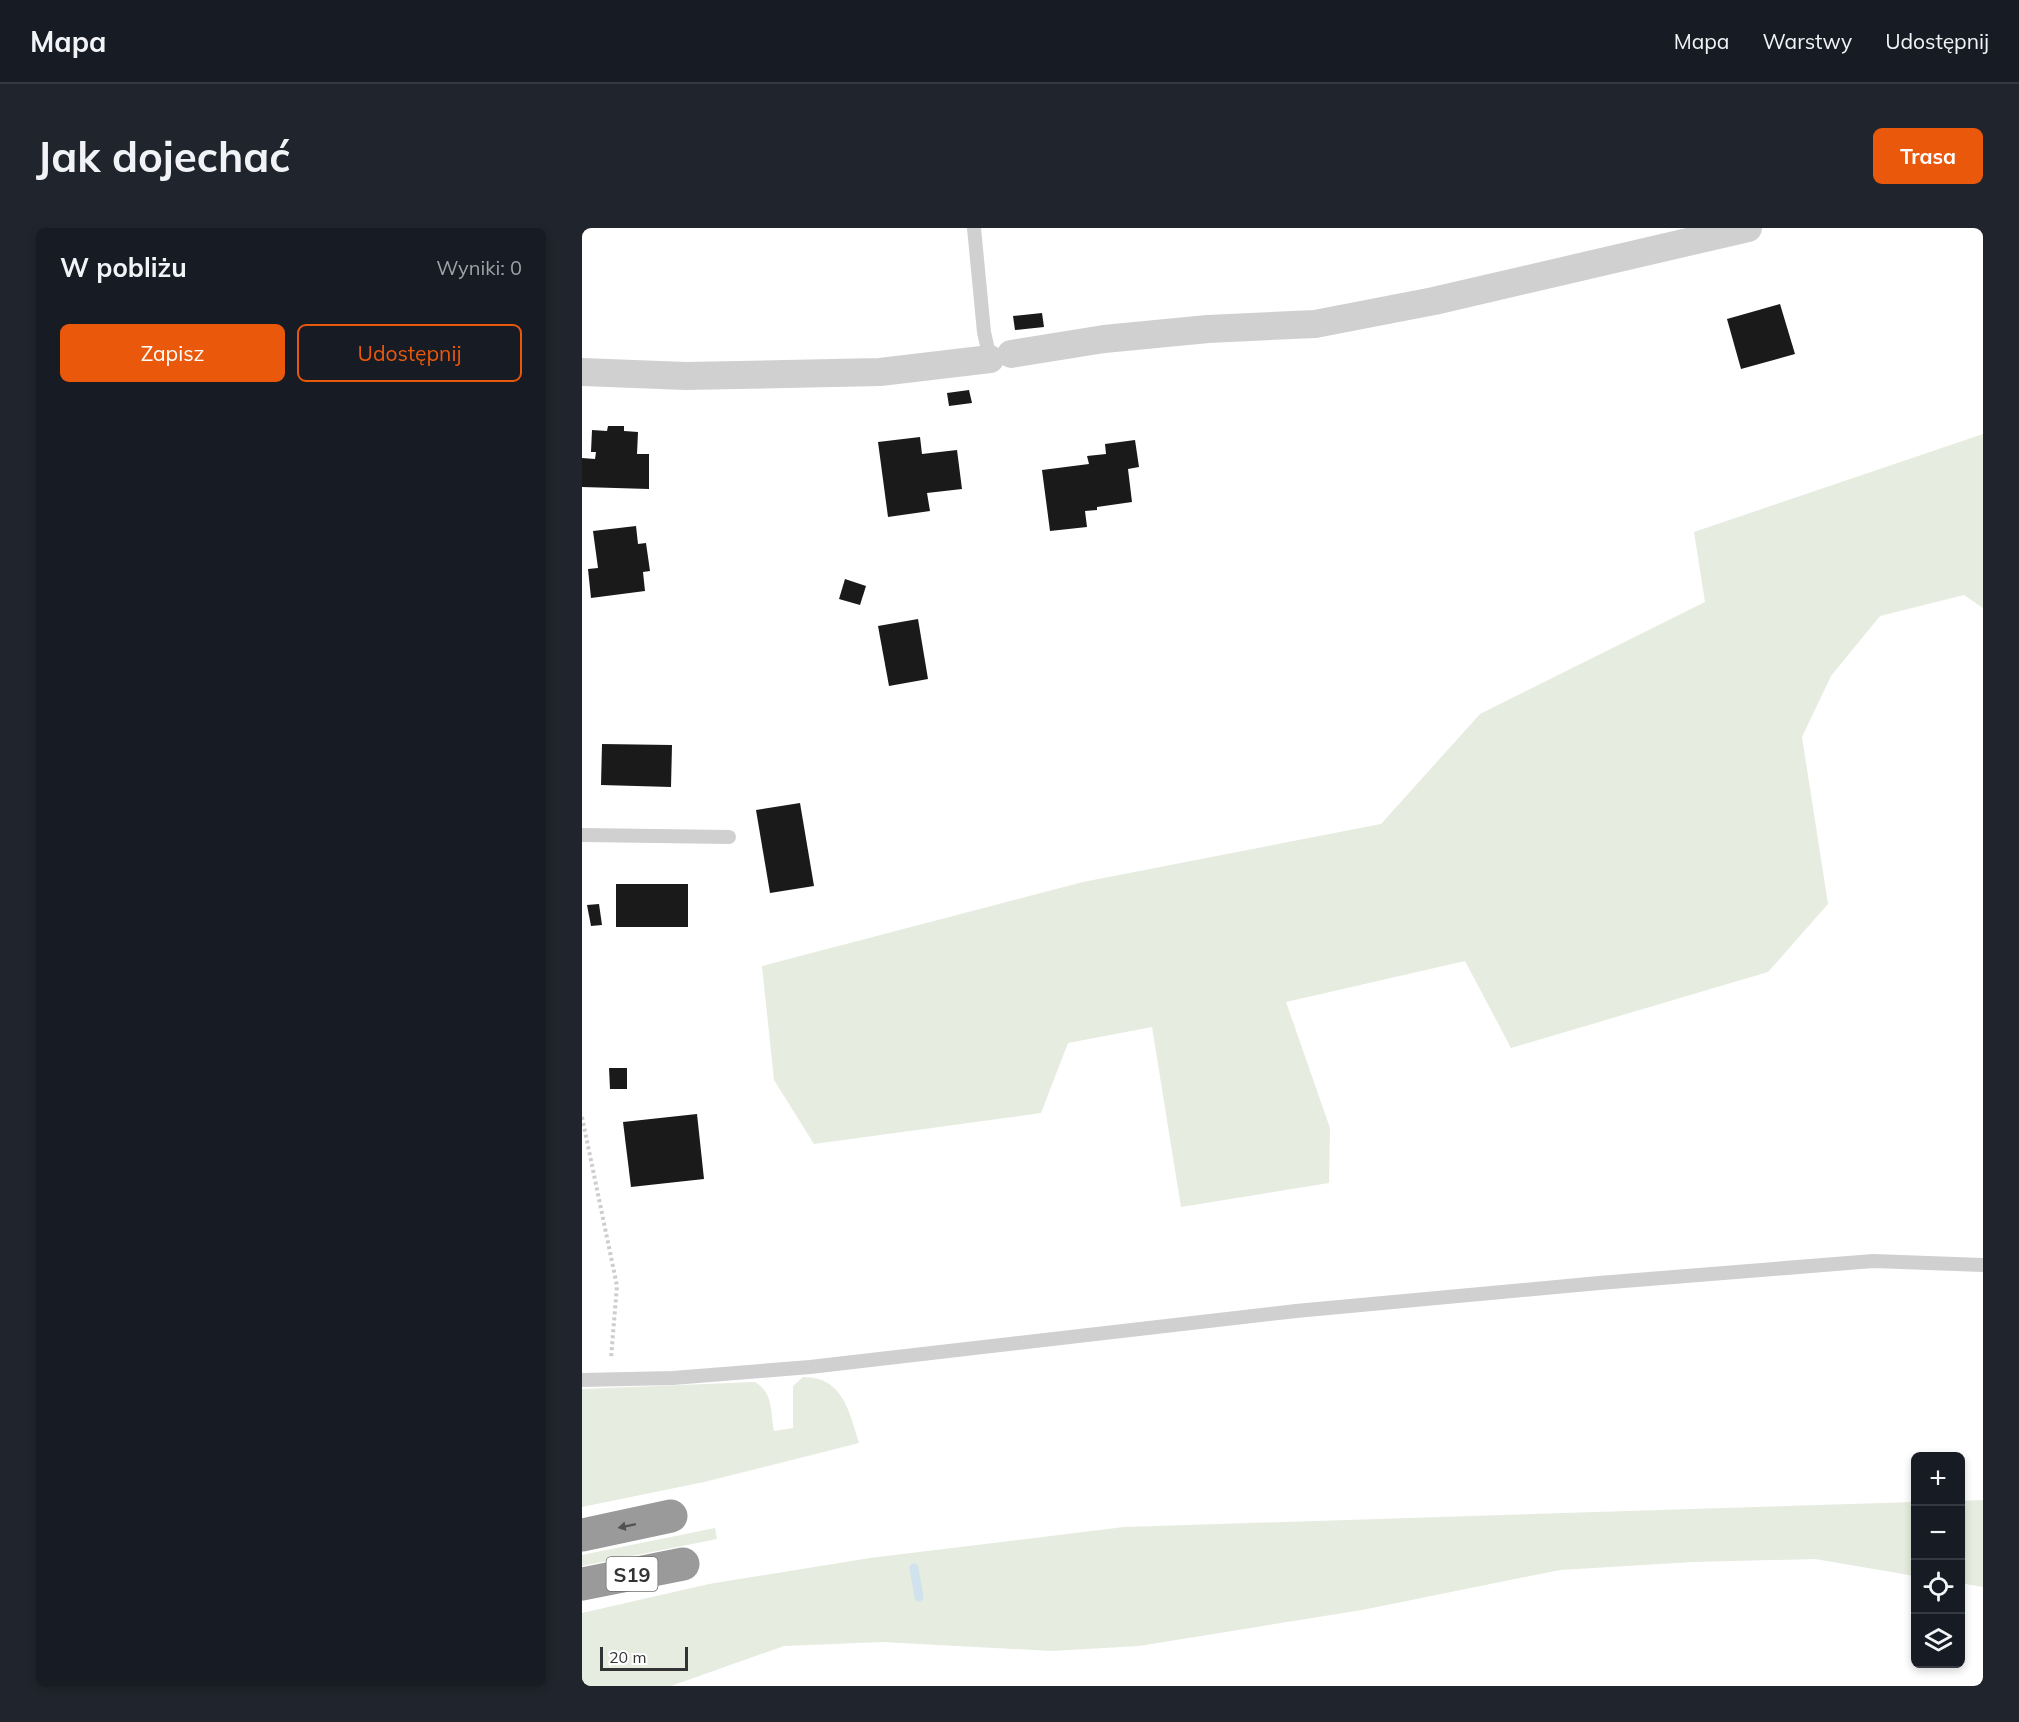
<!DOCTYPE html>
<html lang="pl">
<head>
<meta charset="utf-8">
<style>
  body { margin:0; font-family:Mulish,sans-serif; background:#20242c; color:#f1f3f6 }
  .controls { position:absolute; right:18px; bottom:18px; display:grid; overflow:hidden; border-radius:9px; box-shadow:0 3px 9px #0003 }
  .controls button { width:54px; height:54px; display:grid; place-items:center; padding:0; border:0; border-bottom:2px solid #363941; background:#171b24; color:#f1f3f6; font:30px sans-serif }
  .scale { position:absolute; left:18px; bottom:15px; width:88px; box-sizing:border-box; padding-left:6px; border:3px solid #333; border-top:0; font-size:16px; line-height:21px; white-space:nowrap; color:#333; -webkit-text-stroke:4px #fff; paint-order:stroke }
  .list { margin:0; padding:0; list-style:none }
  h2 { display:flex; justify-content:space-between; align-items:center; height:78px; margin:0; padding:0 24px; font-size:26px }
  h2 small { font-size:20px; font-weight:400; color:#9ea1a6 }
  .actions { display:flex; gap:12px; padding:18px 24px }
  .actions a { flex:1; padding:14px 0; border:2px solid #ea580c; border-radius:9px; text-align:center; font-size:21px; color:#ea580c }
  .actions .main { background:#ea580c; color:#fff }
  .icon { flex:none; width:33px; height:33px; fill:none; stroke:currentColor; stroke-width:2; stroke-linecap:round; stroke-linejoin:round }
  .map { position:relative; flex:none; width:1401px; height:1458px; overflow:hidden; border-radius:9px }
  header { display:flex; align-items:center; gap:36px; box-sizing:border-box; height:84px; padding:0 30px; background:#171b24; border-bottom:2px solid #363941 }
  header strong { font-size:28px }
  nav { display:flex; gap:33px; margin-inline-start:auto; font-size:21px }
  .intro { display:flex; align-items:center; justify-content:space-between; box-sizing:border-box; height:144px; padding:0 36px }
  h1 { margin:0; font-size:42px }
  .button { padding:15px 27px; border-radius:9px; background:#ea580c; color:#fff; font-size:21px; font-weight:700 }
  main { display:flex; gap:36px; padding:0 36px }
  aside { flex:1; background:#171b24; border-radius:9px; box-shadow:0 3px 9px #0003 }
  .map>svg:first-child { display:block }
  .green { fill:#e6ecdf }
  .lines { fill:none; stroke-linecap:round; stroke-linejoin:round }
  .stream { stroke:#cfe2ee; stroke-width:9 }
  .building { fill:#1a1a1a }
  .path { stroke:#cdcdcd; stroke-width:4; stroke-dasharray:3 3; stroke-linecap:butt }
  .lane { stroke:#d0d0d0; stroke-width:14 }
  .street { stroke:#d0d0d0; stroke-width:28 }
  .highway { stroke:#9a9a9a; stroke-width:33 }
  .oneway { fill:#525252 }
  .labels { text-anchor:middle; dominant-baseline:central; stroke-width:6; stroke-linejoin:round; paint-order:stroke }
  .shield { fill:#fff; stroke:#707070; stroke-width:1.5 }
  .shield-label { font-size:20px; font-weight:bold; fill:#333 }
</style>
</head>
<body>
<header>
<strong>Mapa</strong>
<nav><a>Mapa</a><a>Warstwy</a><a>Udostępnij</a></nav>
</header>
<div class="intro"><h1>Jak dojechać</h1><a class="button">Trasa</a></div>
<main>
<aside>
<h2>W pobliżu<small>Wyniki: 0</small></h2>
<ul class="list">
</ul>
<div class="actions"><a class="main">Zapisz</a><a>Udostępnij</a></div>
</aside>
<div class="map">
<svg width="1401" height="1458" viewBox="0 0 1401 1458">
  <rect width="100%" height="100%" fill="#fff"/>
  <g class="green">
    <path d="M1401,206V380L1382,367L1298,388L1249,448L1220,509L1246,676L1186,744L929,820L883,733L704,774L748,900L747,955L599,979L570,799L486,815L459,885L232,916L192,852L180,738L501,654L799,596L898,486L1123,374L1112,304Z"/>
    <path d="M221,1149C261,1149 267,1183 277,1215L122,1254L0,1279V1161L173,1154C192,1166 188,1183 192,1203L211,1200V1158Z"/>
    <path d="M1401,1272V1359L1378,1355L1379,1273Z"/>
    <path d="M1333,1274V1348L1233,1331L1111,1334L978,1342L780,1382L557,1418L470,1423L300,1414L202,1418L89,1458H0V1385L127,1356L288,1330L542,1299Z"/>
    <path d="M133,1300L135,1311L0,1338V1327Z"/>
  </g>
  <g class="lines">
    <path class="stream" d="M332,1340L337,1369"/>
  </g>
  <g class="building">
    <path d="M1198,76L1213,126L1159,141L1145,91Z"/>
    <path d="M460,85L462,99L433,102L431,88Z"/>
    <path d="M387,162L390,175L367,178L365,165Z"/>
    <path d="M26,198H42V203L56,204L55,226H67V261L0,259V230L13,231L14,224H9L10,202L25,203Z"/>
    <path d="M338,209L340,226L375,222L380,261L345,265L348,283L306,289L296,214Z"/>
    <path d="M553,212L557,239L546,241L550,274L515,279V282L503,283L505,299L468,303L460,242L507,236L505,228L524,226L523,216Z"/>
    <path d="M54,298L56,316L64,315L68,343L61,344L63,363L9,370L6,341L16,340L11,303Z"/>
    <path d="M263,351L284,358L278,377L257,371Z"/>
    <path d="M336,391L346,451L307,458L296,398Z"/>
    <path d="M20,516L90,517L89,559L19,557Z"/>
    <path d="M218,575L232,658L188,665L174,582Z"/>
    <rect x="34" y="656" width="72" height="43"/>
    <path d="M17,676L20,697L9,698L5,677Z"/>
    <path d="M27,840H45V861H28Z"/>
    <path d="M115,886L122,951L49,959L41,894Z"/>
  </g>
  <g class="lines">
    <path class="path" d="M0,889L35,1058L29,1130"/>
    <g class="lane">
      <path d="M392,0L402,104L408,131H411"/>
      <path d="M0,607L147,609"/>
      <path d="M0,1152L91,1150L228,1139L714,1083L1017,1055L1291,1033L1401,1037"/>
    </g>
    <g class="street">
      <path d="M429,126L522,111L626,101L733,96L852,73L1166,0"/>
      <path d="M0,144L104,148L298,144L408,131"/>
    </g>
    <g class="highway">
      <path d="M0,1307L89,1288"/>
      <path d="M0,1356L101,1336"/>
    </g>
  </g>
  <defs><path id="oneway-solid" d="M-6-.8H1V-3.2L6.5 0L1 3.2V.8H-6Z" transform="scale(1.5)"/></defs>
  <use class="oneway" href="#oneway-solid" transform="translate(45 1298) rotate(168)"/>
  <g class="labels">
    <rect class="shield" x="24.5" y="1329" width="51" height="34" rx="4.5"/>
    <g class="shield-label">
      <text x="50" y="1346">S19</text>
    </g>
  </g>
</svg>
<div class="controls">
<button>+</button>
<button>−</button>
<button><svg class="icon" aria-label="locate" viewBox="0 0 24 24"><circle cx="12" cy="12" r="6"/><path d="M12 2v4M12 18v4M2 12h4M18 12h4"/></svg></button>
<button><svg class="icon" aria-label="layers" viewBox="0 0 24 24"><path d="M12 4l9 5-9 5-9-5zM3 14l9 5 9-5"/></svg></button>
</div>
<div class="scale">20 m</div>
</div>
</main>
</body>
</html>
